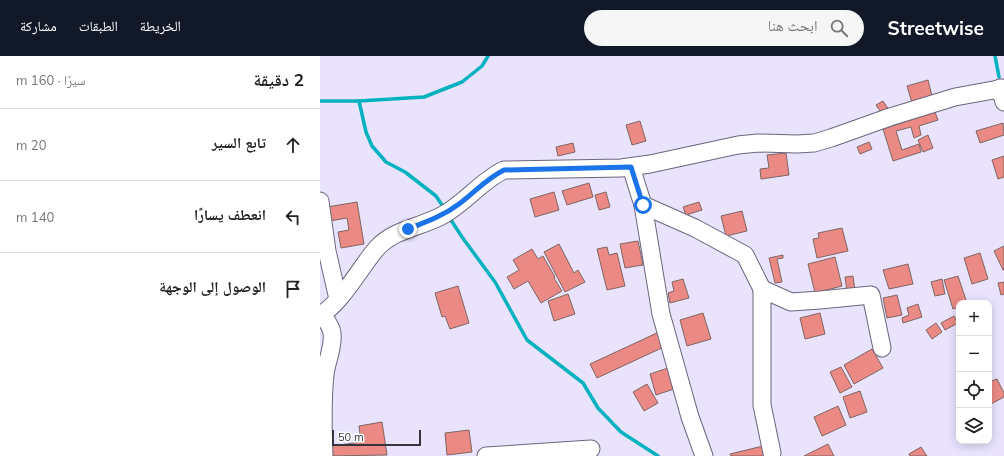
<!DOCTYPE html>
<html lang="ar">
<head>
<meta charset="utf-8">
<style>
  body { margin:0; font-family:Mulish,"Noto Naskh Arabic",sans-serif; background:#f6f6f6; color:#222; direction:rtl }
  .controls { position:absolute; right:12px; bottom:12px; display:grid; overflow:hidden; border-radius:8px; box-shadow:0 2px 10px #0003 }
  .controls button { width:36px; height:36px; display:grid; place-items:center; padding:0; border:0; border-bottom:1px solid #e0e0e0; background:#fff; color:#222; font:20px sans-serif }
  .scale { position:absolute; left:12px; bottom:10px; width:89px; box-sizing:border-box; padding-left:4px; border:2px solid #37343f; border-top:0; font-size:11px; line-height:14px; white-space:nowrap; color:#37343f; -webkit-text-stroke:3px #fff; paint-order:stroke }
  .stop { position:absolute; width:12px; height:12px; margin:-9px; border:3px solid #1a73e8; border-radius:50%; background:#fff }
  .stop.end { background:#1a73e8; border-color:#fff; box-shadow:0 1px 4px #0008 }
  .list { margin:0; padding:0; list-style:none }
  h2 { display:flex; justify-content:space-between; align-items:center; height:52px; margin:0; padding:0 16px; font-size:17px }
  h2 small { font-size:13px; font-weight:400; color:#767676 }
  .list li { display:grid; grid-template-columns:26px 1fr auto; gap:12px; align-items:center; box-sizing:border-box; height:72px; padding:0 16px; border-top:1px solid #e0e0e0 }
  .list b { display:block; font-size:15px; white-space:nowrap }
  .list em { font-size:13px; font-style:normal; color:#767676 }
  .icon { flex:none; width:22px; height:22px; fill:none; stroke:currentColor; stroke-width:2; stroke-linecap:round; stroke-linejoin:round }
  .map { position:relative; flex:none; width:684px; height:400px; overflow:hidden; direction:ltr }
  header { display:flex; align-items:center; gap:24px; box-sizing:border-box; height:56px; padding:0 20px; background:#111827; color:#fff }
  header strong { font-size:19px }
  nav { display:flex; gap:22px; margin-inline-start:auto; font-size:14px }
  .search { width:280px; height:36px; background:#f6f6f6; display:flex; align-items:center; gap:10px; box-sizing:border-box; padding:0 14px; border-radius:22px; color:#767676; font-size:15px }
  main { display:flex }
  aside { flex:1; background:#fff }
  .map>svg:first-child { display:block }
  .lines { fill:none; stroke-linecap:round; stroke-linejoin:round }
  .stream { stroke:#00b2bf; stroke-width:3.5 }
  .building { fill:#eb8a84; stroke:#806562 }
  .minor-casing { stroke:#6b657c; stroke-width:19 }
  .minor { stroke:#fff; stroke-width:17 }
  .route { stroke:#1a73e8; stroke-width:5 }
</style>
</head>
<body>
<header>
<strong>Streetwise</strong>
<div class="search"><svg class="icon" aria-label="search" viewBox="0 0 24 24"><circle cx="10" cy="10" r="6"/><path d="M15 15l6 6"/></svg>ابحث هنا</div>
<nav><a>الخريطة</a><a>الطبقات</a><a>مشاركة</a></nav>
</header>
<main>
<div class="map">
<svg width="684" height="400" viewBox="0 0 684 400">
  <rect width="100%" height="100%" fill="#e9e3fe"/>
  <g class="lines">
    <g class="stream">
      <path d="M675,0L679,21"/>
      <path d="M0,45H39L104,41L142,26L162,10L168,0"/>
      <path d="M39,45L46,76L52,90L66,106L85,116L116,140L124,152"/>
      <path d="M129,161L142,181L175,226L207,284L263,327L278,352L301,376L338,400"/>
    </g>
  </g>
  <g class="building">
    <path d="M608,24L613,44L593,50L587,30Z"/>
    <path d="M563,45L569,54L562,58L556,49Z"/>
    <path d="M615,56L618,64L599,70L601,79L594,82L591,71L576,75L582,94L599,88L601,96L573,105L563,73Z"/>
    <path d="M320,65L326,85L312,89L306,69Z"/>
    <path d="M683,67L684,79L660,87L656,75Z"/>
    <path d="M608,79L613,92L603,96L598,84Z"/>
    <path d="M549,86L552,93L540,98L537,91Z"/>
    <path d="M253,87L255,96L238,100L236,91Z"/>
    <path d="M466,97L469,119L441,123L440,113L449,112L447,99Z"/>
    <path d="M684,100V121L678,123L672,104Z"/>
    <path d="M269,127L273,141L247,149L242,135Z"/>
    <path d="M234,136L239,154L215,161L210,143Z"/>
    <path d="M286,136L290,151L279,154L275,139Z"/>
    <path d="M37,146L44,188L21,192L18,176L29,174L27,162L10,165L7,151Z"/>
    <path d="M379,146L382,154L366,159L363,151Z"/>
    <path d="M422,155L427,175L406,180L401,160Z"/>
    <path d="M522,172L528,195L497,202L493,183L499,182L498,177Z"/>
    <path d="M318,185L323,209L305,212L300,188Z"/>
    <path d="M239,188L254,217L258,214L265,226L245,236L224,196Z"/>
    <path d="M684,190V214H683L674,195Z"/>
    <path d="M287,191L289,199L297,197L305,230L287,234L277,193Z"/>
    <path d="M212,193L218,203L223,200L235,221L234,222L242,235L221,247L208,225L194,233L187,221L199,214L193,204Z"/>
    <path d="M660,197L668,223L652,228L644,202Z"/>
    <path d="M463,199V202L457,203L462,226L455,227L449,202Z"/>
    <path d="M515,201L522,230L495,237L488,208Z"/>
    <path d="M588,208L593,228L569,233L563,214Z"/>
    <path d="M533,220L535,235L527,236L525,221Z"/>
    <path d="M638,220L647,247H639V251L633,253L624,224Z"/>
    <path d="M363,223L369,242L350,247L348,237L354,235L352,226Z"/>
    <path d="M622,223L625,238L615,240L611,226Z"/>
    <path d="M684,226V238L681,239L678,227Z"/>
    <path d="M138,230L149,267L130,273L125,260L122,261L115,237Z"/>
    <path d="M248,238L255,258L234,265L228,245Z"/>
    <path d="M577,239L582,259L567,262L563,242Z"/>
    <path d="M598,248L602,261L583,267L582,262L589,259L587,252Z"/>
    <path d="M383,257L391,283L367,290L360,264Z"/>
    <path d="M500,257L505,278L485,283L480,262Z"/>
    <path d="M634,260L638,267L625,274L621,267Z"/>
    <path d="M616,267L622,276L612,283L606,274Z"/>
    <path d="M339,276L346,290L277,322L270,308Z"/>
    <path d="M552,293L563,312L534,328L524,309Z"/>
    <path d="M351,311L357,332L336,339L330,318Z"/>
    <path d="M521,311L532,331L520,337L510,316Z"/>
    <path d="M677,323L684,337V341L669,349V326Z"/>
    <path d="M327,328L338,347L324,355L313,336Z"/>
    <path d="M540,335L547,356L530,362L523,341Z"/>
    <path d="M518,350L526,369L502,380L494,361Z"/>
    <path d="M62,366L67,399L6,400L5,391L41,386L39,370Z"/>
    <path d="M149,374L152,396L127,399L125,377Z"/>
    <path d="M508,388L514,400H484Z"/>
    <path d="M443,390L446,400H411L410,398Z"/>
    <path d="M601,391L607,400H590L589,398Z"/>
  </g>
  <g class="lines">
    <defs>
      <g id="minor">
        <path d="M680,32L684,46"/>
        <path d="M311,111L323,149L341,258L370,361L384,400"/>
        <path d="M0,145L7,195L18,243"/>
        <path d="M323,149L375,172L425,199L442,233L471,246L500,244L551,239L562,292"/>
        <path d="M442,233V349L452,397"/>
        <path d="M2,258C6,264 11,270 12,277C14,291 6,306 5,319C2,346 3,374 4,400"/>
        <path d="M0,259C21,248 41,210 57,192C74,173 102,171 123,159C145,147 161,125 184,114L301,112L330,108L418,89L438,87L477,88L494,87L511,82L570,61L635,41L684,32"/>
        <path d="M166,400L271,393"/>
      </g>
    </defs>
    <use href="#minor" class="minor-casing"/>
    <use href="#minor" class="minor"/>
  </g>
  <g class="lines">
    <path class="route" d="M88,173C106,166 123,160 139,148C155,136 166,123 184,114L311,111L323,149"/>
  </g>
</svg>
<div class="controls">
<button>+</button>
<button>−</button>
<button><svg class="icon" aria-label="locate" viewBox="0 0 24 24"><circle cx="12" cy="12" r="6"/><path d="M12 2v4M12 18v4M2 12h4M18 12h4"/></svg></button>
<button><svg class="icon" aria-label="layers" viewBox="0 0 24 24"><path d="M12 4l9 5-9 5-9-5zM3 14l9 5 9-5"/></svg></button>
</div>
<div class="scale">50 m</div>
<div class="stop" style="left:323px;top:149px"></div>
<div class="stop end" style="left:88px;top:173px"></div>
</div>
<aside>
<h2>2 دقيقة<small>سيرًا · 160 m</small></h2>
<ul class="list">
<li><svg class="icon" aria-label="ahead" viewBox="0 0 24 24"><path d="M12 20V5M6 11l6-6 6 6"/></svg><div><b>تابع السير</b></div><em>20 m</em></li>
<li><svg class="icon" aria-label="left" viewBox="0 0 24 24"><path d="M17 20v-9H6M10 6l-5 5 5 5"/></svg><div><b>انعطف يسارًا</b></div><em>140 m</em></li>
<li><svg class="icon" aria-label="arrive" viewBox="0 0 24 24"><path d="M6 21V4h12l-3 4 3 4H6"/></svg><div><b>الوصول إلى الوجهة</b></div></li>
</ul>
</aside>
</main>
</body>
</html>
